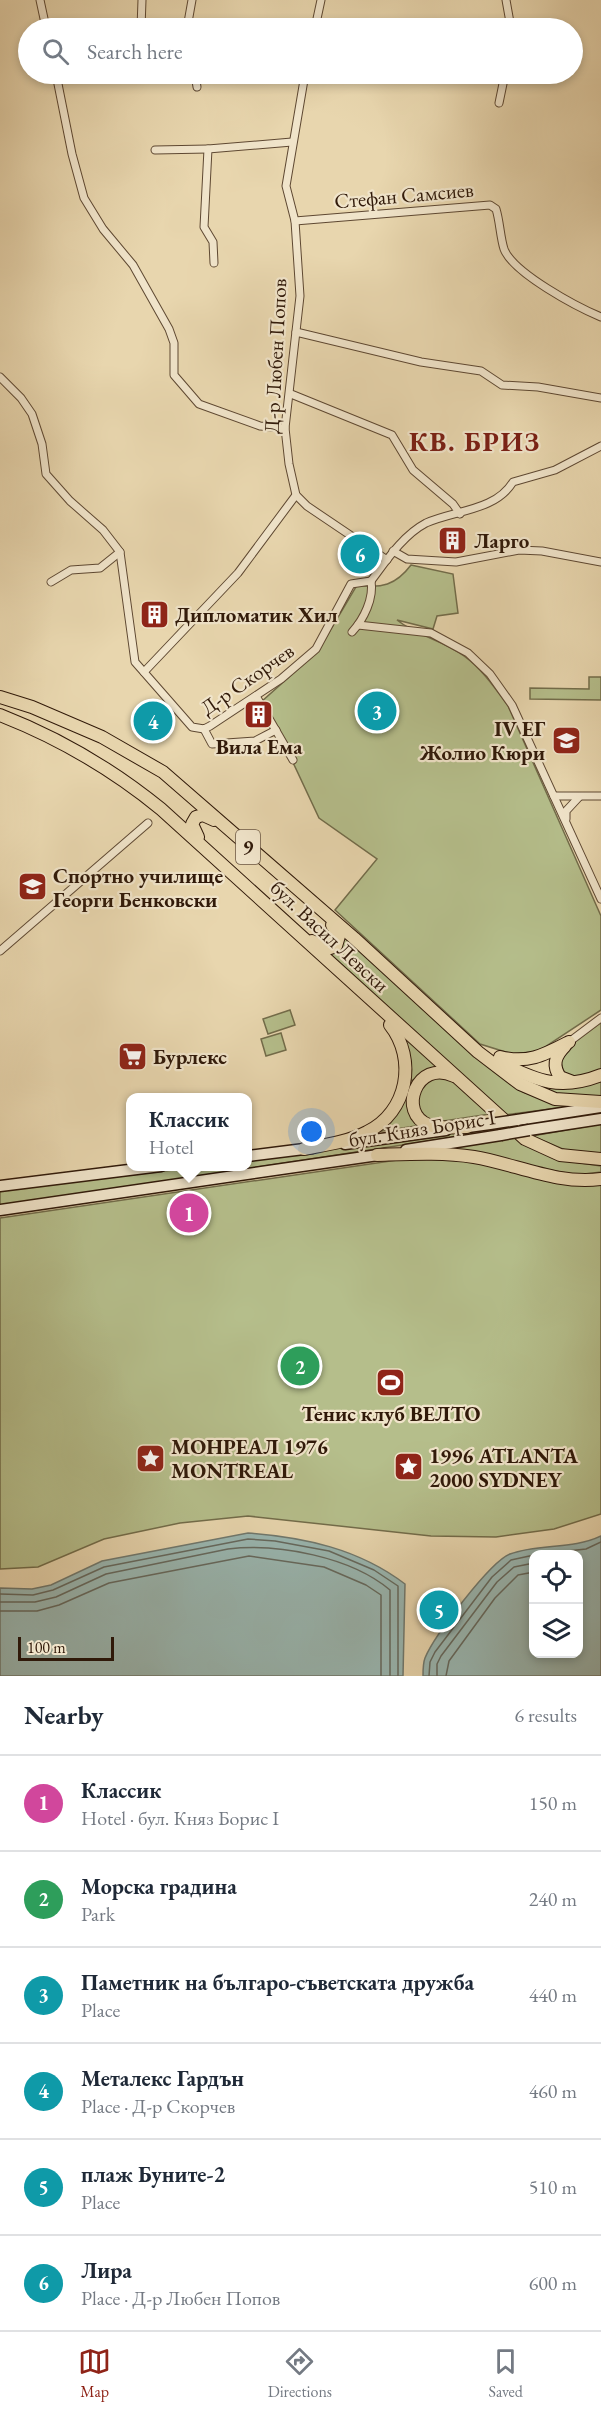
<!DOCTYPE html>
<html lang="en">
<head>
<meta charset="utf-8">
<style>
  body { margin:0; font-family:"EB Garamond",serif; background:#f6f6f7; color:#1f2937 }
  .controls { position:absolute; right:18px; bottom:18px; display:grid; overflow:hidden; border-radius:12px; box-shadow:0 3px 9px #0003 }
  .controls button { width:54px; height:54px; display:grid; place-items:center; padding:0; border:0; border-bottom:2px solid #e0e1e3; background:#fff; color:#1f2937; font:30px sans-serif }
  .scale { position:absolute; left:18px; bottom:15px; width:96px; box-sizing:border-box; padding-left:6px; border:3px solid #301909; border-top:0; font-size:16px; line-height:21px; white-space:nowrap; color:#301909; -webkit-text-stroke:4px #f0e4ca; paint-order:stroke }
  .you { position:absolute; left:312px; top:1132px; width:21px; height:21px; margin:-15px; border:4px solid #fff; border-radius:50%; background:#1a73e8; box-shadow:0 0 0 9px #1a73e833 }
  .badge { display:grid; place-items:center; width:39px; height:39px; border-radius:50%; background:#8f2418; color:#fff; font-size:20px; font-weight:700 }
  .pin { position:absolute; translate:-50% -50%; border:3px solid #fff; box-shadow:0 2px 6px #0006 }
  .popup { position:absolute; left:126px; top:1093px; width:126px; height:78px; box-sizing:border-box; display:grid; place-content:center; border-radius:12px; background:#fff; filter:drop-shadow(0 2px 4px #0005); font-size:20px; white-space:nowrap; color:#747a83 }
  .popup b { font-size:22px; color:#1f2937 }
  .popup::after { content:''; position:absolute; left:50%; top:100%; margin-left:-12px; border:12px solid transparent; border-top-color:#fff }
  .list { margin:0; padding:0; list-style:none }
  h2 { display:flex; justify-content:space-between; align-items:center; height:78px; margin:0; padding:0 24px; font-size:26px }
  h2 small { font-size:20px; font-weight:400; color:#747a83 }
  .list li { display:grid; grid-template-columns:39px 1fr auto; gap:18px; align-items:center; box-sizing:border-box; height:96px; padding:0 24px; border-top:2px solid #e0e1e3 }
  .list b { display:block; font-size:22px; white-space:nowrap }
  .list p { margin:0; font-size:20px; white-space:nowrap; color:#747a83 }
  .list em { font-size:20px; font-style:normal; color:#747a83 }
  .icon { flex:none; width:33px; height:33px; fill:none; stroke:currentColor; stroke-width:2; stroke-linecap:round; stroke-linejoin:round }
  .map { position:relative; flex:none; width:601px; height:1676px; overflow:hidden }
  .search { position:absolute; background:#fff; box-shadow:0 3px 9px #0003; left:18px; right:18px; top:18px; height:66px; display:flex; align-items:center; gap:15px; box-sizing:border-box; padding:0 21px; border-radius:33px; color:#747a83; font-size:22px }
  .sheet { height:654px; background:#fff }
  nav { display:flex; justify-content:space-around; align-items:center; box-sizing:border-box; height:84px; border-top:2px solid #e0e1e3; background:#fff; font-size:16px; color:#747a83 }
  nav a { display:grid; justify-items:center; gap:3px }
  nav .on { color:#8f2418 }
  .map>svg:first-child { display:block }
  .green { fill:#b5be8b; stroke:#726c4a; stroke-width:1.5 }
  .water { fill:#99b7b2; stroke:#6f786e; stroke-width:1.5; fill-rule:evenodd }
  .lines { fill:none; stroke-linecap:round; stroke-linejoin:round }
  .shore { stroke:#64685e; stroke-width:1.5 }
  .minor-casing { stroke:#5e4832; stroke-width:9 }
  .secondary-casing { stroke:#301909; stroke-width:13 }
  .trunk-casing { stroke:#301909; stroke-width:14 }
  .minor { stroke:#f0e4ca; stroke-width:7 }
  .secondary { stroke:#f0e4ca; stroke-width:10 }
  .trunk { stroke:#e8d6ae; stroke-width:12 }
  .secondary-bridge-casing { stroke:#301909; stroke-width:13; stroke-linecap:butt }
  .secondary-bridge { stroke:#f0e4ca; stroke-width:10 }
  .labels { text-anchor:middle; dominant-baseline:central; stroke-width:4.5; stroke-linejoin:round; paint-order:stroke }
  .shield { fill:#f0e4ca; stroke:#6a5643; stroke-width:1.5 }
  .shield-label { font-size:20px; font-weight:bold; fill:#301909 }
  .street-label { font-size:21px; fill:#301909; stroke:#f0e4ca }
  .poi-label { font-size:21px; font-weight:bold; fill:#301909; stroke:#f0e4ca; text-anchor:start }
  .district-label { font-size:27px; font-weight:bold; letter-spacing:1.5px; fill:#7a1f14; stroke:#f0e4ca }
</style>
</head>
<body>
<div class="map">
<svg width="601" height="1676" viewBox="0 0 601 1676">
  <rect width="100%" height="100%" fill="#e8d6ae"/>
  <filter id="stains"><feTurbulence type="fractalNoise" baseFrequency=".00333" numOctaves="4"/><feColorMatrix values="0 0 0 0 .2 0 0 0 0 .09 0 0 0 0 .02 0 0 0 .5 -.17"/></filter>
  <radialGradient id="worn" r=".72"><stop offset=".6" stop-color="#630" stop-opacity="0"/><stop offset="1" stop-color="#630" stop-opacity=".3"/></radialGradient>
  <g class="green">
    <path d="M411,565L453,574L458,613L437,616L433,629L397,620C417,636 443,640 464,656C482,669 495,688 508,706L601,916V1010L539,1051L512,1054L480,1044L335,910L377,859L319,818L289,754L260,703L318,651L357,585C381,589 396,585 411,565Z"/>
    <path d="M589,677H601V700L530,699V688L589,689Z"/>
    <path d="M343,933L523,1092L566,1107L505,1115L326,953Z"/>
    <path d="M290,1010L295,1025L268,1034L263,1019Z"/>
    <path d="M601,1022V1072L576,1079L562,1072L559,1060L576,1041Z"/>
    <path d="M401,1032L439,1067L411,1081Z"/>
    <path d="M281,1033L286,1050L266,1056L261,1039Z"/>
    <path d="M449,1077L490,1114L437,1122L424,1117L416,1102L424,1080Z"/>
    <path d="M521,1077L601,1079V1099L563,1097Z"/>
    <path d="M407,1088L412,1089L422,1125L376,1132Z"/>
    <path d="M601,1111V1115L0,1206V1190L199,1167L248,1166V1161Z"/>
    <path d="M601,1124V1154L570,1152L532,1136Z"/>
    <path d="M518,1137L567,1161L601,1166V1172L577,1175L437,1149Z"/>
    <path d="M404,1159L460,1160L601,1183V1514L554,1529L496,1537L431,1536L248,1516L180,1523L104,1539L38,1567L0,1569V1218Z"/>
  </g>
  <g class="water">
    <path d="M248,1533C304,1537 359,1549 405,1584L403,1676H0V1588L32,1589L51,1585L102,1561Z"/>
    <path d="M601,1536V1676H423C423,1670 423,1663 425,1658C434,1636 490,1562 510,1554C539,1543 572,1550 601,1536ZM534,1554H578V1654H534Z"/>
  </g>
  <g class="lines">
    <g class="shore">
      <path d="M540,1554L586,1549L601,1542"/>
      <path d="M0,1594L33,1595L53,1590L104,1567L248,1539L275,1541L329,1551L374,1570L398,1586V1676"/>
      <path d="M0,1602H35L56,1597L106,1574L228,1549C278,1543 351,1557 390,1590V1676"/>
      <path d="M0,1611H37L59,1605L109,1583L249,1556L324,1567L366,1585L381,1595V1676"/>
      <path d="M429,1676L430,1662L435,1652L492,1577L511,1560L534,1555"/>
      <path d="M437,1676V1664L441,1656L497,1582L514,1567L534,1563"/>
      <path d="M446,1676L449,1661L495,1598L518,1575L534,1572"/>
    </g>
    <defs>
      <g id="minor">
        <path d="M40,0L46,28"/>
        <path d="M506,0L511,28"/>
        <path d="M141,28L142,0"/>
        <path d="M187,28L192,0"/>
        <path d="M315,28L321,0"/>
        <path d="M56,74L72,154L84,198L103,229L133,265L169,329L174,343V375L199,404L260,426L285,428"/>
        <path d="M195,74L197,87"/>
        <path d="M305,74L286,186L295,221L300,296L285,428L289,464L296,495L307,506L387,560"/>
        <path d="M499,103L505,74"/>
        <path d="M155,150L208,149"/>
        <path d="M295,221L490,205L496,209C500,222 500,236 504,249C513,273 577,307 601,317"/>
        <path d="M214,263L213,242L204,227L208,149L292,142"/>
        <path d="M296,332L421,362L481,371L502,385L538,387L601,398"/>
        <path d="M0,377L21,398L32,414L42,444L46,474L70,501L103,530L120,552L135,662L192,727L204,729L210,726L281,679L316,649L351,584L371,581"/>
        <path d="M291,394L392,435L413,470L453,504L460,514"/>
        <path d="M393,551L407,559L456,562L519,550L542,551L601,562"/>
        <path d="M371,581C386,561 403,535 426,523C455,510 495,511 513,482L555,470L601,446"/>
        <path d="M51,582L71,570L100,568L120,552"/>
        <path d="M358,625L431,633L468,653L490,674L512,705L601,899"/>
        <path d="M352,632C364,619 374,598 371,581"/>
        <path d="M144,672L238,573L296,495"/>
        <path d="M256,696L293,760"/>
        <path d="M204,729L212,744L255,741L276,730"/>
        <path d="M554,796H601"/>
        <path d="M566,819V811L579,797"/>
        <path d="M0,951L148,823"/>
        <path d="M569,1042L601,1018"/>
      </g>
      <g id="secondary">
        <path d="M517,1120L601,1107"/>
        <path d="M461,1128L490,1124"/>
        <path d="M529,1130L601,1119"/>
        <path d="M345,1144L446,1130"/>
        <path d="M406,1150L501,1135"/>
        <path d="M248,1156L312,1148"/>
        <path d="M0,1186L161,1166"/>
        <path d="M0,1210L385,1154"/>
      </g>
      <g id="trunk">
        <path d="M0,697L32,707L102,737L163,772L354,938L478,1052L520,1084L555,1099L601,1102"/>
        <path d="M0,715C59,738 112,769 161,809L525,1139L560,1155L601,1159"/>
        <path d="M198,837L192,824L196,817L203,815L214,820"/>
        <path d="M312,941L327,949L336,946L339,936L332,925"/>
        <path d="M565,1046C555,1056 552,1065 560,1077L573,1082"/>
        <path d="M500,1057C528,1064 544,1055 569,1042"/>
        <path d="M501,1063C537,1081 561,1091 601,1075"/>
        <path d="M454,1076C416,1058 397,1114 429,1125C440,1129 456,1127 467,1127"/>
        <path d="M304,1149C324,1145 348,1142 367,1132C408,1112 417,1059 390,1025"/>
        <path d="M377,1155C409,1154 442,1152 474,1157C516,1164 557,1185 601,1179"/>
      </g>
    </defs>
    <use href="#minor" class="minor-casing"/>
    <use href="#secondary" class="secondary-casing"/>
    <use href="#trunk" class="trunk-casing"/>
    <use href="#minor" class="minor"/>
    <use href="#secondary" class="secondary"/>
    <use href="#trunk" class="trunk"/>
    <defs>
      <g id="secondary-bridge">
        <path d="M490,1124L517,1120"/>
        <path d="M501,1135L529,1130"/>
      </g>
    </defs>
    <use href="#secondary-bridge" class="secondary-bridge-casing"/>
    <use href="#secondary-bridge" class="secondary-bridge"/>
  </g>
  <defs>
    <symbol id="building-square" viewBox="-11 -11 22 22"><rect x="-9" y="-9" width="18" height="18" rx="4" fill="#8f2418" stroke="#f0e4ca"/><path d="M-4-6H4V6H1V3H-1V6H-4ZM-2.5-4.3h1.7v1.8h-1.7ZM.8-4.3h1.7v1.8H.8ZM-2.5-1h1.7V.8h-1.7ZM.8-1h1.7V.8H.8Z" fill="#fff"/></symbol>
    <symbol id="school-square" viewBox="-11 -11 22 22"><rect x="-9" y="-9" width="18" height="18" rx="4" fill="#8f2418" stroke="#f0e4ca"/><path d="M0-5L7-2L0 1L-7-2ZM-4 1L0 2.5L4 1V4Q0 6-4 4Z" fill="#fff"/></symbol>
    <symbol id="supermarket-square" viewBox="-11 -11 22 22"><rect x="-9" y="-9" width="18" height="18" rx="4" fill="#8f2418" stroke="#f0e4ca"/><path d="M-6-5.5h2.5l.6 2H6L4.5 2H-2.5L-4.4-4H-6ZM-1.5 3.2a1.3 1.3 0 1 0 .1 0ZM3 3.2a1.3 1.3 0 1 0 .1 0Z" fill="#fff"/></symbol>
    <symbol id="stadium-square" viewBox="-11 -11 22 22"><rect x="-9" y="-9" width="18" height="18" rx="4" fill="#8f2418" stroke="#f0e4ca"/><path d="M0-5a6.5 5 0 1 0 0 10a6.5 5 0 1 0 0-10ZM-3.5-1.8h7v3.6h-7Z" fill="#fff"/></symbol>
    <symbol id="sight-square" viewBox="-11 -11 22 22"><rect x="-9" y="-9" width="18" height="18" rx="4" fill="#8f2418" stroke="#f0e4ca"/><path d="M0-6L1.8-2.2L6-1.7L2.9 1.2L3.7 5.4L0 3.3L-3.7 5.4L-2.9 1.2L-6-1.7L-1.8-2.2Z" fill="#fff"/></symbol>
  </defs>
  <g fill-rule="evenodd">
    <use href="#building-square" x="436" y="524" width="33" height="33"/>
    <use href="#building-square" x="138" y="598" width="33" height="33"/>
    <use href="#building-square" x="242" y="698" width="33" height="33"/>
    <use href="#school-square" x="550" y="724" width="33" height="33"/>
    <use href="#school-square" x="16" y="870" width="33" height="33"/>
    <use href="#supermarket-square" x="116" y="1040" width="33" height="33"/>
    <use href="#stadium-square" x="374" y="1366" width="33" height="33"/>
    <use href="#sight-square" x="134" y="1442" width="33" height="33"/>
    <use href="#sight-square" x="392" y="1450" width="33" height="33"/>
  </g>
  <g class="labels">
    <rect class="shield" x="236" y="830" width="24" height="34" rx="4.5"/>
    <g class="shield-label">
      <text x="248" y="847">9</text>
    </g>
    <g class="street-label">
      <text transform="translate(404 195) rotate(-5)">Стефан Самсиев</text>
      <text transform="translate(275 356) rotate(-87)">Д-р Любен Попов</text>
      <text transform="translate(247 679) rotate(-35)">Д-р Скорчев</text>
      <text transform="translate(330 936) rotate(43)">бул. Васил Левски</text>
      <text transform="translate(422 1128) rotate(-9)">бул. Княз Борис I</text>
    </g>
    <g class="poi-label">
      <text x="474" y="540">Ларго</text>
      <text x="175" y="614">Дипломатик Хил</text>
      <text x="545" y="728" text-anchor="end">IV ЕГ<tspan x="545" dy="24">Жолио Кюри</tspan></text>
      <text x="259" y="746" text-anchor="middle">Вила Ема</text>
      <text x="53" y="875">Спортно училище<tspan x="53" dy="24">Георги Бенковски</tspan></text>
      <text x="153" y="1056">Бурлекс</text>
      <text x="391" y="1413" text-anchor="middle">Тенис клуб ВЕЛТО</text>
      <text x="171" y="1446">МОНРЕАЛ 1976<tspan x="171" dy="24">MONTREAL</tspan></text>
      <text x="429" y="1455">1996 ATLANTA<tspan x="429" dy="24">2000 SYDNEY</tspan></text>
    </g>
    <g class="district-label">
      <text x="475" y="441">КВ. БРИЗ</text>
    </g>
  </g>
  <rect width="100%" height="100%" filter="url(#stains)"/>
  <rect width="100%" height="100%" fill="url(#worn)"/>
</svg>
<div class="controls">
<button><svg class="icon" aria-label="locate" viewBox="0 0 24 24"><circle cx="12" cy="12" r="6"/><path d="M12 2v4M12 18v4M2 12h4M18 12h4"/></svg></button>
<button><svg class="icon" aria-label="layers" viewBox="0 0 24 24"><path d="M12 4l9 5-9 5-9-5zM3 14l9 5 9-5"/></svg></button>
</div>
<div class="scale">100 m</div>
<div class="you"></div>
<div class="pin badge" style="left:189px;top:1213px;background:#d1479c">1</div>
<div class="popup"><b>Классик</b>Hotel</div>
<div class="pin badge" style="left:300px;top:1366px;background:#2e9e5b">2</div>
<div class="pin badge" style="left:377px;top:711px;background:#0f9aa8">3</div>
<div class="pin badge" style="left:153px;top:721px;background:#0f9aa8">4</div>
<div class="pin badge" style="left:439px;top:1610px;background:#0f9aa8">5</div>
<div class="pin badge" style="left:360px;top:554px;background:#0f9aa8">6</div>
<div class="search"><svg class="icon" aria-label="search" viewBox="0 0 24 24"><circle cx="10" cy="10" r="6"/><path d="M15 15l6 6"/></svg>Search here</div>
</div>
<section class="sheet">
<h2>Nearby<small>6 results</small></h2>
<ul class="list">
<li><span class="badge" style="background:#d1479c">1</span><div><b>Классик</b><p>Hotel · бул. Княз Борис I</p></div><em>150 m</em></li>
<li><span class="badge" style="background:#2e9e5b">2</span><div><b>Морска градина</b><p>Park</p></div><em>240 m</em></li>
<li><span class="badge" style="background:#0f9aa8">3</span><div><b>Паметник на българо-съветската дружба</b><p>Place</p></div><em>440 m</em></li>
<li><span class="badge" style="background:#0f9aa8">4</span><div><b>Металекс Гардън</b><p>Place · Д-р Скорчев</p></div><em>460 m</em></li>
<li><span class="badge" style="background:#0f9aa8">5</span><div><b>плаж Буните-2</b><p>Place</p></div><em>510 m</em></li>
<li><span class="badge" style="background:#0f9aa8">6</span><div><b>Лира</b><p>Place · Д-р Любен Попов</p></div><em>600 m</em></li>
</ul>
</section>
<nav>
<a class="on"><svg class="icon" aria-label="map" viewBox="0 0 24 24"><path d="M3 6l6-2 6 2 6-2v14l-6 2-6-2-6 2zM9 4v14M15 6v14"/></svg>Map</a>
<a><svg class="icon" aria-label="directions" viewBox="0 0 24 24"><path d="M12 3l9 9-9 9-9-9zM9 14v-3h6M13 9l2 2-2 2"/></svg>Directions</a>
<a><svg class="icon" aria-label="saved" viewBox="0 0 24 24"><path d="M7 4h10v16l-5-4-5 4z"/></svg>Saved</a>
</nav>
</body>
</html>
